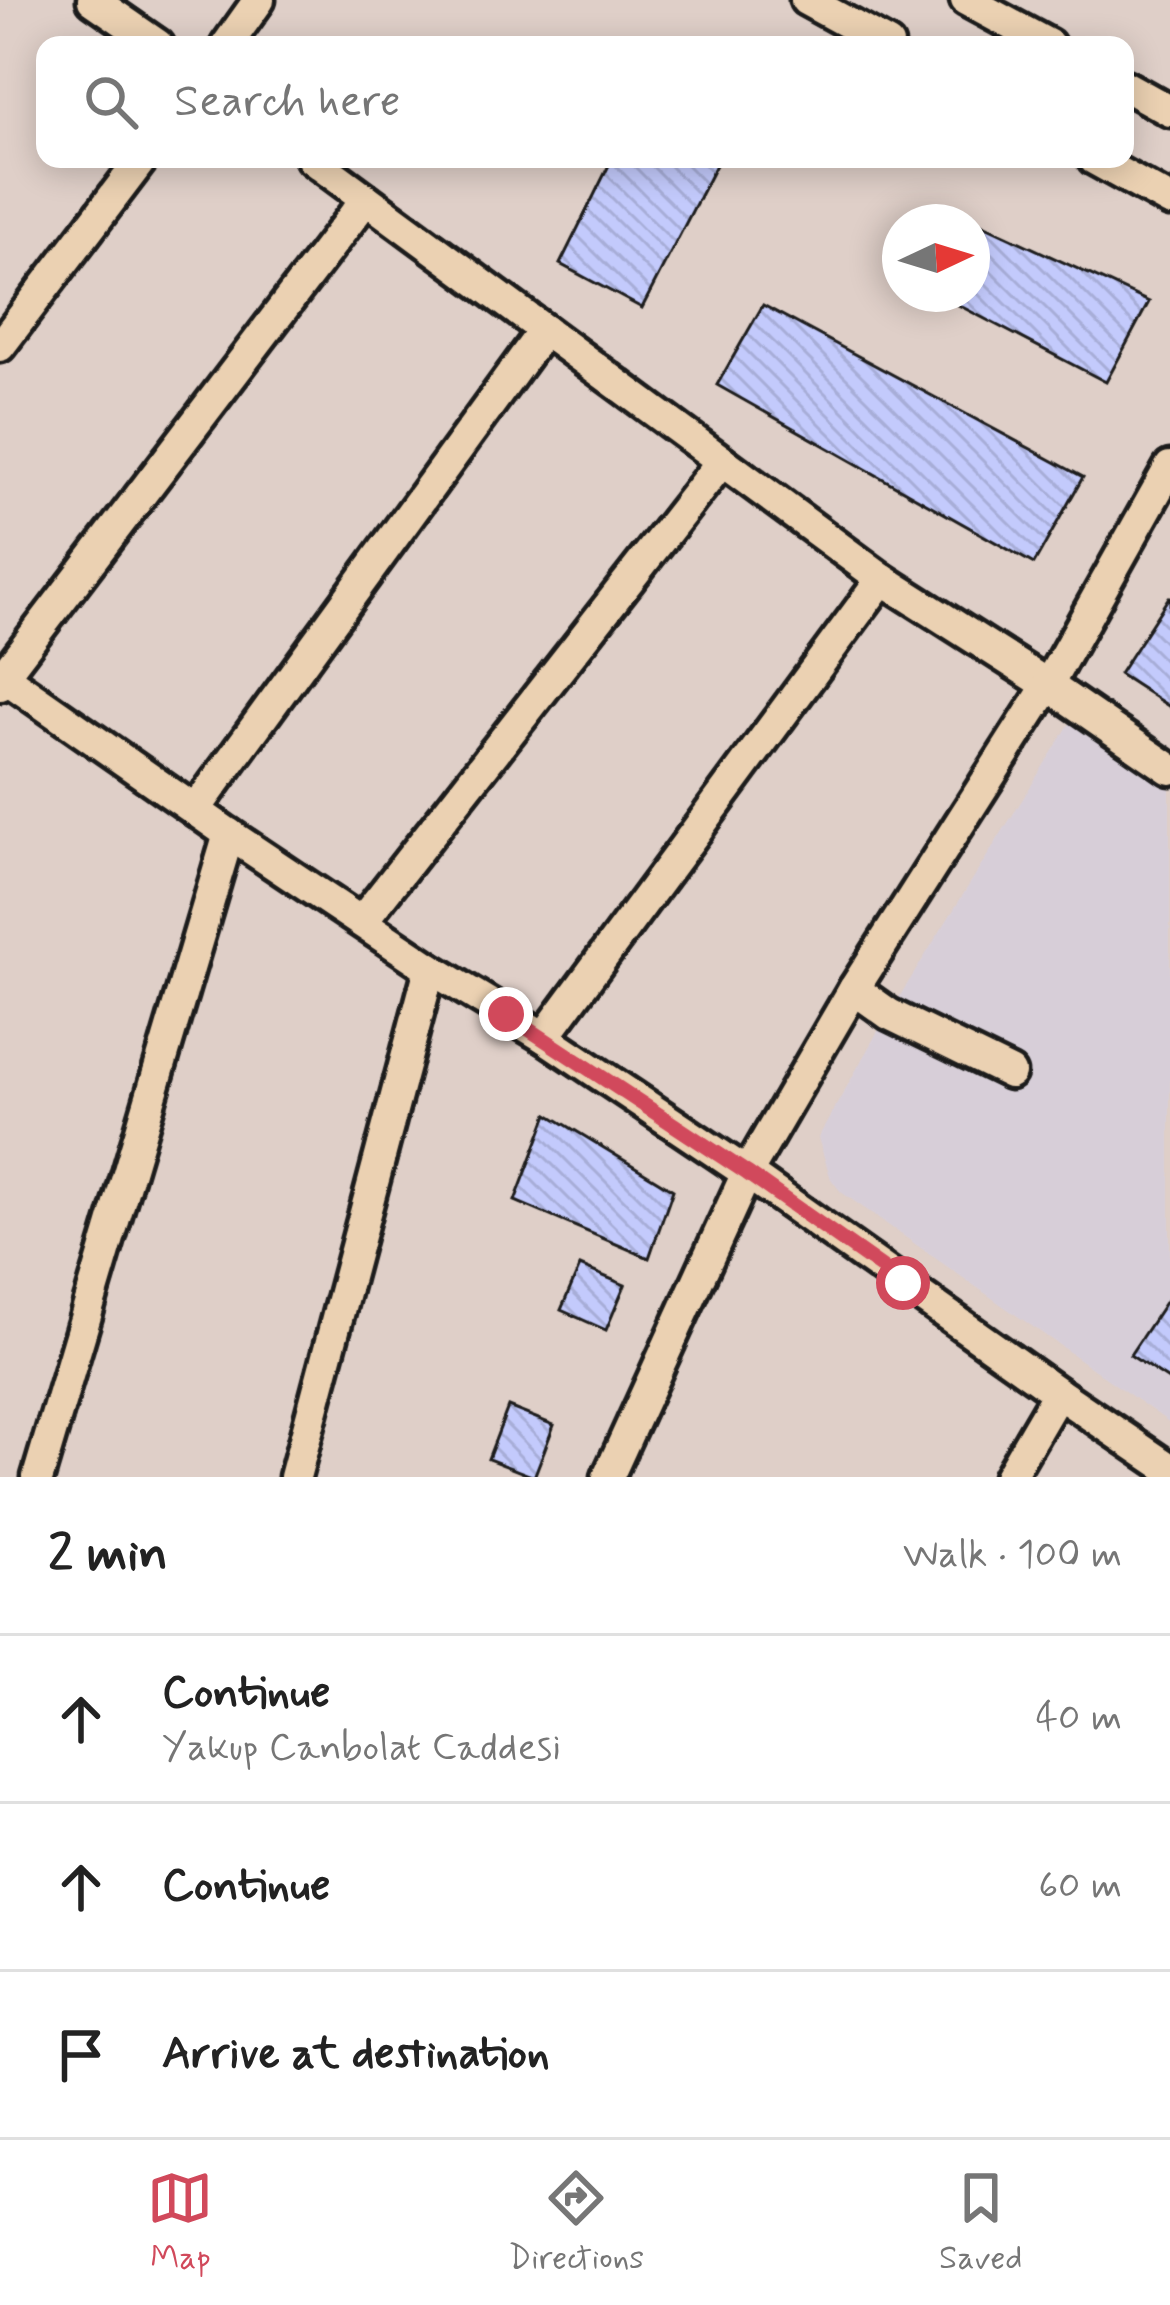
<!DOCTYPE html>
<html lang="en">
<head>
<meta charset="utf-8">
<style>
  body { margin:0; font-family:Mynerve,sans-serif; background:#f6f6f6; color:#222 }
  .compass { position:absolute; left:882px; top:204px; width:108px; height:108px; border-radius:50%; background:#fff; box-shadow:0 6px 30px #0003; rotate:86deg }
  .stop { position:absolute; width:36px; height:36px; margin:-27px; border:9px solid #d1495b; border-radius:50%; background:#fff }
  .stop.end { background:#d1495b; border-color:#fff; box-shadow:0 3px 12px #0008 }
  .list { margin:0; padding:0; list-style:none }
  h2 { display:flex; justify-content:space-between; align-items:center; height:156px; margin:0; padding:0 48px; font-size:51px }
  h2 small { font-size:39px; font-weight:400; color:#767676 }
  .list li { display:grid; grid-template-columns:78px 1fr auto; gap:36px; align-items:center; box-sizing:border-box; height:168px; padding:0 48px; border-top:3px solid #e0e0e0 }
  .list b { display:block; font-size:45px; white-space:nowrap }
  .list p { margin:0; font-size:39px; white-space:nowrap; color:#767676 }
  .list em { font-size:39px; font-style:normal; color:#767676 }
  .icon { flex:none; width:66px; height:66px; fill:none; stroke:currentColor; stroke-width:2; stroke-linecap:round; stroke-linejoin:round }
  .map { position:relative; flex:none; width:1170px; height:1477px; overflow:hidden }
  .search { position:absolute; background:#fff; box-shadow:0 6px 30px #0003; left:36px; right:36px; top:36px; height:132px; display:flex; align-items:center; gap:30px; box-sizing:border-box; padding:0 42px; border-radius:24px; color:#767676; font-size:45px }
  .sheet { height:660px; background:#fff }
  nav { display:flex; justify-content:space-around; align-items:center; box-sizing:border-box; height:168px; border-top:3px solid #e0e0e0; background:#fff; font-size:33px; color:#767676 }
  nav a { display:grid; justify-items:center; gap:6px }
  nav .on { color:#d1495b }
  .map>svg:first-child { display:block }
  .built { fill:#d7ced8 }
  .building { fill:url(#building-back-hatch); stroke:#1c1c1c; stroke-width:3 }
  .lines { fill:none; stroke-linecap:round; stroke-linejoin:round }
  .minor-casing { stroke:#1c1c1c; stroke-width:39 }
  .minor { stroke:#ebd1b2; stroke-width:30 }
  .route { stroke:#d1495b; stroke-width:15 }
</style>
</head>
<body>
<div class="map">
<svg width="1170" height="1477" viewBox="0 0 1170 1477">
  <defs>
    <pattern id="building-back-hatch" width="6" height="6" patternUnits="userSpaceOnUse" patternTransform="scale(3)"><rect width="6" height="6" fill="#c3cafc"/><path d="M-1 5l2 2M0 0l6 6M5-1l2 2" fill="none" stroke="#a7add7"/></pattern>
  </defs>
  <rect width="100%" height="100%" fill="#dfcfc8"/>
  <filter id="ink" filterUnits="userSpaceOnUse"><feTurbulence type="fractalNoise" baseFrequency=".00833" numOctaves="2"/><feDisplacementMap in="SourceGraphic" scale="24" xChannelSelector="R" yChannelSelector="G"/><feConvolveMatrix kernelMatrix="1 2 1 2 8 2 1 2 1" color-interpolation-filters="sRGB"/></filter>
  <g filter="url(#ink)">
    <path class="built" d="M1072,720L1170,789V1423L841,1192L831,1179L818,1138L878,1031Z"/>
    <g class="building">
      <path d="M612,159H719L642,308L560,264Z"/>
      <path d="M979,223L1149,302L1106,382L943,297L944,294H972V238Z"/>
      <path d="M763,305L1083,477L1034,564L717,385Z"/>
      <path d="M1169,597H1170V707L1119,674Z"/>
      <path d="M548,1114L673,1190L649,1258L515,1201Z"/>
      <path d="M580,1266L625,1285L606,1330L561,1310Z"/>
      <path d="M1170,1295V1381L1130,1355Z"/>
      <path d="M508,1407L554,1425L534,1477L488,1459Z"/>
    </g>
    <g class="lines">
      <defs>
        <g id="minor">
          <path d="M93,0L158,45"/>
          <path d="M806,0L888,45"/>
          <path d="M966,0L1049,45"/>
          <path d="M227,45L259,0"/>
          <path d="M1125,86L1170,111"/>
          <path d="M312,159L882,579L1048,685L1170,769"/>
          <path d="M1094,159L1170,201"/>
          <path d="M0,346L142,159"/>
          <path d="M0,674L229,834L430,968L544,1037L747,1173L1058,1393L1170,1469"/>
          <path d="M0,685L3,676L366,199"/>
          <path d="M195,810L544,330"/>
          <path d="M362,921L722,461"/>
          <path d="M854,989L889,1014L1010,1073"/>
          <path d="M544,1037L882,579"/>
          <path d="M38,1477L229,834"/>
          <path d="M295,1477L430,968"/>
          <path d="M608,1477L747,1173L854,989L1048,685L1170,467"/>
          <path d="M1009,1477L1058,1393"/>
        </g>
      </defs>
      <use href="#minor" class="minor-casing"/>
      <use href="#minor" class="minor"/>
    </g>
  </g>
  <g class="lines" filter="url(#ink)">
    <path class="route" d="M506,1014L747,1173L903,1283"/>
  </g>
</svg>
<svg class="compass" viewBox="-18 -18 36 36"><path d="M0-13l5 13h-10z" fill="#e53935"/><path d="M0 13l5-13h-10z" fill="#767676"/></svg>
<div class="stop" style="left:903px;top:1283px"></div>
<div class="stop end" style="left:506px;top:1014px"></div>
<div class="search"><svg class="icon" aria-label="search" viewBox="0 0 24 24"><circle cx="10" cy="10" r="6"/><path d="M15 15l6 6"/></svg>Search here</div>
</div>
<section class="sheet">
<h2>2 min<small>Walk · 100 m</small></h2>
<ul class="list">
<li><svg class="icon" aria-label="ahead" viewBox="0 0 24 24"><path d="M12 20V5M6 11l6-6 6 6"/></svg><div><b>Continue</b><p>Yakup Canbolat Caddesi</p></div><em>40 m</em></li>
<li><svg class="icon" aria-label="ahead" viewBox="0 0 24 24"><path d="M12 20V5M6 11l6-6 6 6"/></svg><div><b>Continue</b></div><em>60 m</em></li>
<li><svg class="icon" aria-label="arrive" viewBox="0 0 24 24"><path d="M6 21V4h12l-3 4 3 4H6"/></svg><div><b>Arrive at destination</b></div></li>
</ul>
</section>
<nav>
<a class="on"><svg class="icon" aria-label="map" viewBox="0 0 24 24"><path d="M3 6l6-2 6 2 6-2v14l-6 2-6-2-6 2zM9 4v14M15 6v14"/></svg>Map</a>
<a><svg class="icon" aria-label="directions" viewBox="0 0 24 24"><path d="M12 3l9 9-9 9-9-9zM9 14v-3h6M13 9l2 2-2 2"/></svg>Directions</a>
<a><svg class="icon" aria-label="saved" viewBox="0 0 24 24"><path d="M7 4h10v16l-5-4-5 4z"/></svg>Saved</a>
</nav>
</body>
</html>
